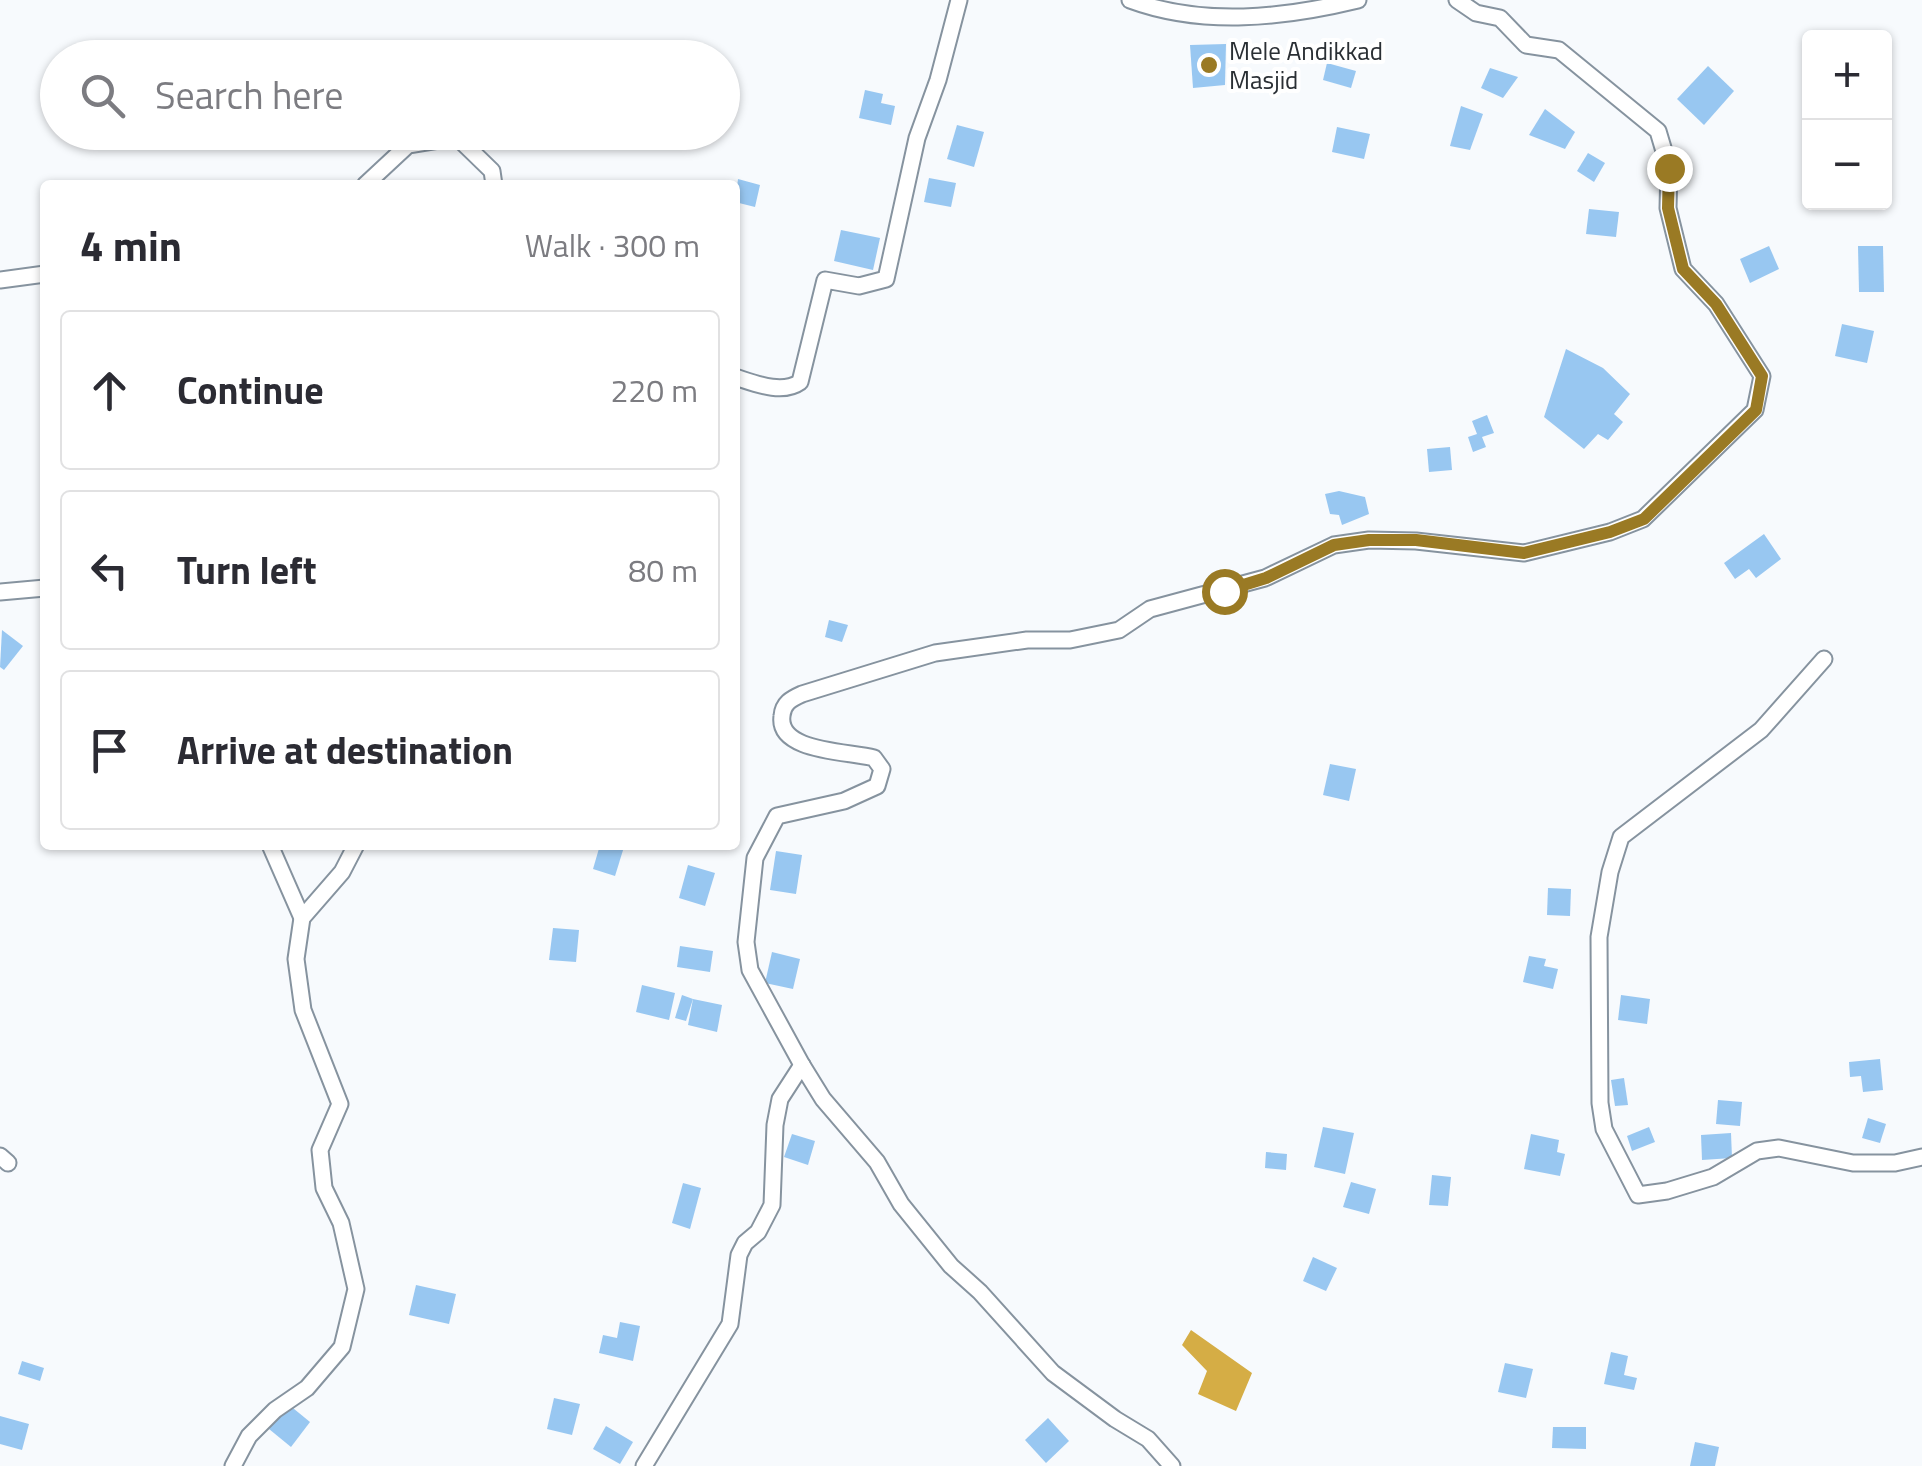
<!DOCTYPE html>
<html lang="en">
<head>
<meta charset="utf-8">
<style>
  body { margin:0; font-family:"Titillium Web",sans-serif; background:#f2f2f3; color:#2b2b33 }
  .controls { position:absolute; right:30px; top:30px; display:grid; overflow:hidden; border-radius:10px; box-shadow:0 2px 8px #0004 }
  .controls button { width:90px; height:90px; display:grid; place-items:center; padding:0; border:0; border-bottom:2px solid #e1e1e2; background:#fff; color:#2b2b33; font:50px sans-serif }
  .stop { position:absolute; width:30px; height:30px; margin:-22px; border:8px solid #9a7a24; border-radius:50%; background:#fff }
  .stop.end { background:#9a7a24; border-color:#fff; box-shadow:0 2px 10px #0008 }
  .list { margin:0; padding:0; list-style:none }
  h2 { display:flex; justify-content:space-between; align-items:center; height:130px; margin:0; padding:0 40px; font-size:42px }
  h2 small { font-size:32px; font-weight:400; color:#7c7c81 }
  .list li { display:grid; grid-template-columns:65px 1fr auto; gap:30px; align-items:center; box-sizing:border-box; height:160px; margin:0 20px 20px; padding:0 20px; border:2px solid #e1e1e2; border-radius:10px }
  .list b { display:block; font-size:38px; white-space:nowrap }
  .list em { font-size:32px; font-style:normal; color:#7c7c81 }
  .icon { flex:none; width:55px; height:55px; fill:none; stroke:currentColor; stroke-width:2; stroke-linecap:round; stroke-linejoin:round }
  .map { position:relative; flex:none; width:1922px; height:1466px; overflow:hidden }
  .search { position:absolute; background:#fff; box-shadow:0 2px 8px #0004; left:40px; top:40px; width:700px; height:110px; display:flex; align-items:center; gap:25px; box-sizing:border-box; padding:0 35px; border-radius:55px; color:#7c7c81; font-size:38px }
  .panel { position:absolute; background:#fff; box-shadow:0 2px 8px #0004; left:40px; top:180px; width:700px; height:670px; border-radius:10px }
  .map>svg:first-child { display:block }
  .water { fill:#d5ad45 }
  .building { fill:#98c7f1 }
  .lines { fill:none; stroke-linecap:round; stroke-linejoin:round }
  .minor-casing { stroke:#86939f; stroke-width:19 }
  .minor { stroke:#fff; stroke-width:15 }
  .route { stroke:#9a7a24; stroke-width:12 }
  .poi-dot { fill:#9a7a24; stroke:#fff; stroke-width:4 }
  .labels { text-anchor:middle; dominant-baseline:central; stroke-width:8; stroke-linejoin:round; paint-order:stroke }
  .poi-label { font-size:25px; fill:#2a2f34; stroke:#fff; text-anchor:start }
</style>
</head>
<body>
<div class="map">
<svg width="1922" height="1466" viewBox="0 0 1922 1466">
  <rect width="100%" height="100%" fill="#f7fafd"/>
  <path class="water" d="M1191,1330L1252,1373L1236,1411L1198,1394L1207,1371L1182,1345Z"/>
  <g class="building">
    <path d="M1226,44L1225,85L1193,88L1190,45Z"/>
    <path d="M1327,63L1356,71L1351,88L1323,80Z"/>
    <path d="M1708,66L1734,91L1704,125L1677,99Z"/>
    <path d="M1490,68L1518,77L1503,98L1481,88Z"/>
    <path d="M865,90L883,94L881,103L895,106L891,125L859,118Z"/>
    <path d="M1461,106L1483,114L1470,150L1450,146Z"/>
    <path d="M1545,109L1575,132L1565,149L1529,135Z"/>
    <path d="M957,125L984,132L974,167L947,159Z"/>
    <path d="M1337,127L1370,134L1364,159L1332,152Z"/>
    <path d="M1588,153L1605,163L1594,182L1577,171Z"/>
    <path d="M929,178L956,183L951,207L924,202Z"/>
    <path d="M738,179L760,185L755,207L735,202Z"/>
    <path d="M1589,209L1619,212L1616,237L1586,234Z"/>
    <path d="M841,230L880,238L873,270L834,261Z"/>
    <path d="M1769,246L1779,269L1750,283L1740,259Z"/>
    <path d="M1858,246H1883L1884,292H1859Z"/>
    <path d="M1842,324L1874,331L1867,363L1835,356Z"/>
    <path d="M1566,349L1603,368L1630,394L1614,414L1623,422L1608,440L1598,434L1584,449L1544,417Z"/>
    <path d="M1487,415L1494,433L1482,437L1486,447L1473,452L1468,437L1477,434L1472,421Z"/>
    <path d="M1450,447L1452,470L1429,472L1427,449Z"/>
    <path d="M1339,491L1365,497L1369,514L1342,525L1339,515L1330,514L1325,494Z"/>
    <path d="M1764,534L1781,559L1756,578L1749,569L1735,579L1724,563Z"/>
    <path d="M829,620L848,625L842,642L825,637Z"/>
    <path d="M2,630L23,646L4,670L0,667Z"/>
    <path d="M1330,764L1356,769L1349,801L1323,795Z"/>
    <path d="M600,845L624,847L615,876L593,869Z"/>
    <path d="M776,851L802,855L796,894L770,890Z"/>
    <path d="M688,865L715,873L705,906L679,898Z"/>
    <path d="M1548,888L1571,889L1570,916L1547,915Z"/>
    <path d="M553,928L579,930L576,962L549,960Z"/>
    <path d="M680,946L713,951L710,972L677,967Z"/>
    <path d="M772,952L800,959L793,989L765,983Z"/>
    <path d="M1529,956L1546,959L1544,966L1558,969L1553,989L1523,982Z"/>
    <path d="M642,985L675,993L669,1020L636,1012Z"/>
    <path d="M682,995L693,999L686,1021L675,1018Z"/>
    <path d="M1621,995L1650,999L1647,1024L1618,1020Z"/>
    <path d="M693,999L722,1005L717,1032L688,1025Z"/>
    <path d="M1880,1059L1883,1090L1863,1092L1861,1076L1850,1077L1849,1062Z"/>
    <path d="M1624,1078L1628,1105L1615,1106L1611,1080Z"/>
    <path d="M1718,1100L1742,1102L1740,1126L1716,1124Z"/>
    <path d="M1868,1118L1886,1124L1880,1143L1862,1138Z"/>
    <path d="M1323,1127L1354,1133L1345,1174L1314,1167Z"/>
    <path d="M1649,1127L1655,1142L1632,1151L1627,1136Z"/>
    <path d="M1731,1133L1732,1158L1702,1160L1701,1135Z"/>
    <path d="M792,1134L815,1141L808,1165L784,1157Z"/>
    <path d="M1531,1134L1559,1140L1557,1152L1565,1154L1560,1176L1524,1169Z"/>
    <path d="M1266,1152L1287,1154L1286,1170L1265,1168Z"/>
    <path d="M1432,1175L1451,1177L1448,1206L1429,1205Z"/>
    <path d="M1351,1182L1376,1189L1369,1214L1343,1207Z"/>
    <path d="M683,1183L701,1188L690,1229L672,1223Z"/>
    <path d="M1313,1257L1337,1268L1326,1291L1303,1281Z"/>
    <path d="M416,1285L456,1294L449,1324L409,1315Z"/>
    <path d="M620,1322L640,1326L633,1361L599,1353L603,1335L617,1338Z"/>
    <path d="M1611,1352L1628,1356L1624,1375L1637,1378L1634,1390L1604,1384Z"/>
    <path d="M22,1361L44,1368L40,1381L18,1374Z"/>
    <path d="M1505,1363L1533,1369L1526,1398L1498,1392Z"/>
    <path d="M554,1398L580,1404L572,1435L547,1429Z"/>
    <path d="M288,1404L310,1422L291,1447L269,1429Z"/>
    <path d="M0,1416L29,1424L22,1450L0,1444Z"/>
    <path d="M1048,1418L1069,1441L1046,1463L1025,1440Z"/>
    <path d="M606,1426L633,1442L620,1464L593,1449Z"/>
    <path d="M1553,1427H1586V1449L1552,1448Z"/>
    <path d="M1695,1442L1719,1447L1715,1466H1690Z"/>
  </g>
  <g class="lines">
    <defs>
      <g id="minor">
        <path d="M1130,0C1203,27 1284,18 1358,0"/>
        <path d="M365,185L408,145L457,137L492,171L494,185"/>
        <path d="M0,280L45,274"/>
        <path d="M735,377C754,383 782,395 800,382L825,280L859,286L886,279L917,138L938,80L959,0"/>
        <path d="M0,592L45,588"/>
        <path d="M1824,659L1761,730L1621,837L1610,872L1599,937L1600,1103L1604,1129L1638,1195L1667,1191L1713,1177L1757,1151L1779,1148L1853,1163H1895L1922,1157"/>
        <path d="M270,845L302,918"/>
        <path d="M0,1156L8,1163"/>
        <path d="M233,1466L249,1436L275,1410L307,1388L342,1347L356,1289L341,1223L324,1188L320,1150L340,1104L303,1010L296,959L302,918L342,872L356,845"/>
        <path d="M644,1466L730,1324L739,1255L745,1243L758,1232L772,1205L775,1125L780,1099L802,1065"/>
        <path d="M1172,1466L1148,1439L1115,1419L1053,1373L980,1292L951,1266L901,1204L877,1162L823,1099L802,1065L750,970L746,942L755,858L777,816L844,801L877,786L882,769L874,758C847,751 777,752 782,716C783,703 791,699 802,694L935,653L1027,640H1070L1119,630L1150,609L1265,578L1334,545L1369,540L1416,541L1524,553L1610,532L1643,519L1755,410L1762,376L1716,304L1683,269L1668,208L1669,168L1658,131L1559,50L1526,45L1500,18L1476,13L1457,0"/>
      </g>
    </defs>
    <use href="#minor" class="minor-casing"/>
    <use href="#minor" class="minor"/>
  </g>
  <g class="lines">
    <path class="route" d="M1224,591L1266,578L1334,545L1369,540H1416L1524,553L1610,532L1644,519L1756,410L1762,376L1716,304L1683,269L1668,208L1669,168"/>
  </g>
  <circle class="poi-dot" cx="1209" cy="65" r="10"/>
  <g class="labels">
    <g class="poi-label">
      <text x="1229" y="51">Mele Andikkad<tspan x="1229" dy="29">Masjid</tspan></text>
    </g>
  </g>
</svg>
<div class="controls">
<button>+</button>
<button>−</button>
</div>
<div class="stop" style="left:1224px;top:591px"></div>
<div class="stop end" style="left:1669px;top:168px"></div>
<div class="search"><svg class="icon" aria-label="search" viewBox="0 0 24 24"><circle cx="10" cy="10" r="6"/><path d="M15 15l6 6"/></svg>Search here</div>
<section class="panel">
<h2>4 min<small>Walk · 300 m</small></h2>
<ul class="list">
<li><svg class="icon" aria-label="ahead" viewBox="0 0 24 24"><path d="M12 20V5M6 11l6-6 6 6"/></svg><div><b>Continue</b></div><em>220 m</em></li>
<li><svg class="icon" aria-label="left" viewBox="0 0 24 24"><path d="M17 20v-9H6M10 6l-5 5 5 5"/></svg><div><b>Turn left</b></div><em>80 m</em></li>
<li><svg class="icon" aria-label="arrive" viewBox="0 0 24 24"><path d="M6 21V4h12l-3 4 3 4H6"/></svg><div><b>Arrive at destination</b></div></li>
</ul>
</section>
</div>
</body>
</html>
